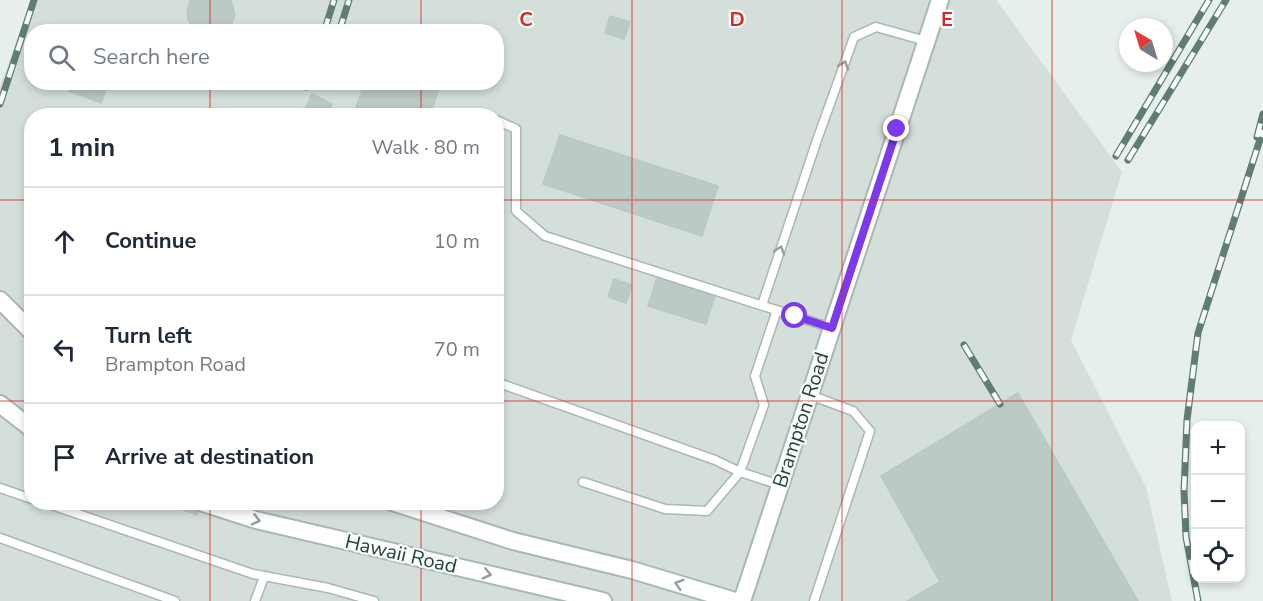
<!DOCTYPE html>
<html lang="en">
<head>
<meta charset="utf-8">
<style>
  body { margin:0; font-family:"Nunito Sans",sans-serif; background:#f6f6f7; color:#1f2937 }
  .controls { position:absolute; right:18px; bottom:18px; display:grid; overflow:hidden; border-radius:12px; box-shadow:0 3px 9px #0003 }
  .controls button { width:54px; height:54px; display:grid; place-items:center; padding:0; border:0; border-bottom:2px solid #e0e1e3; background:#fff; color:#1f2937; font:30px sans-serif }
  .compass { position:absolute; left:1119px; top:18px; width:54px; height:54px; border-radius:50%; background:#fff; box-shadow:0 3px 9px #0003; rotate:322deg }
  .stop { position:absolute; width:18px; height:18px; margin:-14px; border:4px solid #7c3aed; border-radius:50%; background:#fff }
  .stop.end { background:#7c3aed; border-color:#fff; box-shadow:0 2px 6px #0008 }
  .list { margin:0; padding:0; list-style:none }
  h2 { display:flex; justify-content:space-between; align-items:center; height:78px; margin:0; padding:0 24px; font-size:26px }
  h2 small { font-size:20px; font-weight:400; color:#747a83 }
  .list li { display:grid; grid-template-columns:39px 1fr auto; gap:18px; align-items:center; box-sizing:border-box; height:108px; padding:0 24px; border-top:2px solid #e0e1e3 }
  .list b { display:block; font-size:22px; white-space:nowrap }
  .list p { margin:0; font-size:20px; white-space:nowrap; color:#747a83 }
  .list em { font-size:20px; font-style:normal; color:#747a83 }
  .icon { flex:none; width:33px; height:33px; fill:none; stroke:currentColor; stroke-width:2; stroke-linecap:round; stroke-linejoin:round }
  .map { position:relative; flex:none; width:1263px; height:601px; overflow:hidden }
  .search { position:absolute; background:#fff; box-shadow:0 3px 9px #0003; left:24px; top:24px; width:480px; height:66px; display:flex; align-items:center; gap:15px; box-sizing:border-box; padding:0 21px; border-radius:24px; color:#747a83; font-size:22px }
  .panel { position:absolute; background:#fff; box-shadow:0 3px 9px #0003; left:24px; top:108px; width:480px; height:402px; border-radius:24px }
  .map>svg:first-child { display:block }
  .built { fill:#d4dfda; fill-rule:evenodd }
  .building { fill:#bbcac4; stroke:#b8c9c2; stroke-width:1.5 }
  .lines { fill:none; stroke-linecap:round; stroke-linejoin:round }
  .lane-casing { stroke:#a8b8b2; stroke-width:11 }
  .street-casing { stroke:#a8b8b2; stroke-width:20 }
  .lane { stroke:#fff; stroke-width:8 }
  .street { stroke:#fff; stroke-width:16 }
  .rail-casing { stroke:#5f7d75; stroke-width:7 }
  .rail { stroke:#f7fbf9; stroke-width:4.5; stroke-dasharray:14; stroke-linecap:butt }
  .oneway { stroke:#92a09c }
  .route { stroke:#7c3aed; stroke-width:8 }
  .grid { fill:none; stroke:#d62828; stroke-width:1.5; stroke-opacity:0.55 }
  .labels { text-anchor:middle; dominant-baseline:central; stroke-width:4.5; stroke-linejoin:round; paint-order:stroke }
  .street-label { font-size:20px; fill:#24423a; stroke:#f7fbf9 }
  .grid-label { font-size:20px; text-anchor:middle; font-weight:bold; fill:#d62828; stroke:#f7fbf9; stroke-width:4.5; stroke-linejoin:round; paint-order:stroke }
</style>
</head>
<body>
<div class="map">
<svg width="1263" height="601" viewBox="0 0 1263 601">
  <rect width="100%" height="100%" fill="#e6efeb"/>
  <path class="built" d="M32,0H996L1122,172L1071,340L1146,487L1172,601H0V86ZM32,32H496V82H32ZM32,116H496V502H32Z"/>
  <g class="building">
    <path d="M190,0H231L235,15L232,23L225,32H196L188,20L187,13Z"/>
    <path d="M610,16L630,22L624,39L605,33Z"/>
    <path d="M72,82H109L101,103L69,91Z"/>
    <path d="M365,82H441L430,116H353Z"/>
    <path d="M312,94L332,104L326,116H302Z"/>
    <path d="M560,135L718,186L702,236L543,184Z"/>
    <path d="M657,278L715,296L706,324L648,306Z"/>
    <path d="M614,279L632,285L626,303L608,297Z"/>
    <path d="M1018,393L1138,601H907L940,582L881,476Z"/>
    <path d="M169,502H202L197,515L168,504Z"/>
  </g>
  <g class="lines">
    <defs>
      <g id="lane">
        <path d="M496,120L516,129V211L545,236L832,328"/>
        <path d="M762,305L817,140L854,37L876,27L926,41"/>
        <path d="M496,382L715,460L740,472L780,485"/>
        <path d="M810,395L853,411L870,431L814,601"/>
        <path d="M583,482L665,509L707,511L740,472L764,405L755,376L777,310"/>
        <path d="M0,488L32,499"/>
        <path d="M43,502L253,574L328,588L374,601"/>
        <path d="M0,538L175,601"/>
        <path d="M255,601L264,577"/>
      </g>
      <g id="street">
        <path d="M0,300L32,332"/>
        <path d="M0,404L32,429"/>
        <path d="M200,502L256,520L603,601"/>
        <path d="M392,502L513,541L632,570L735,601"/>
        <path d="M742,601L940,0"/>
      </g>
    </defs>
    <use href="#lane" class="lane-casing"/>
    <use href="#street" class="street-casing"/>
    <use href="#lane" class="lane"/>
    <use href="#street" class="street"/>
    <defs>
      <g id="rail">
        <path d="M324,32L334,0"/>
        <path d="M339,32L349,0"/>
        <path d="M306,87L308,82"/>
        <path d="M0,104L34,0"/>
        <path d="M1257,137L1263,114"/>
        <path d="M1116,156L1209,0"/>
        <path d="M1128,160L1226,0"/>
        <path d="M964,345L1000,404"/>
        <path d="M1198,601L1186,537L1184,491L1187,420L1198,333L1263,130"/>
      </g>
    </defs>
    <use href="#rail" class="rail-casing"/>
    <use href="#rail" class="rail"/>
  </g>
  <defs><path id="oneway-chevron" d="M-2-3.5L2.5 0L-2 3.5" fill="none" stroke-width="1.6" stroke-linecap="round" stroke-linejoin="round" transform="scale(1.5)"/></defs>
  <g class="oneway">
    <use href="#oneway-chevron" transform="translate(844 65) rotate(-70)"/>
    <use href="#oneway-chevron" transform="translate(780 250) rotate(-72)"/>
    <use href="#oneway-chevron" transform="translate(256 520) rotate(15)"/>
    <use href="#oneway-chevron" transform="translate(487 574) rotate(13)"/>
    <use href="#oneway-chevron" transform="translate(679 584) rotate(-163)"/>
  </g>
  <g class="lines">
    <path class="route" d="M795,316L832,328L897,129"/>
  </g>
  <path class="grid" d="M210,0V32M421,0V32M632,0V601M842,0V601M1052,0V601M210,82V116M421,82V116M0,200H32M496,200H1263M0,401H32M496,401H1263M210,502V601M421,502V601"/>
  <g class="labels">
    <g class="street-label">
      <text transform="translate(801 420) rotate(-72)">Brampton Road</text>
      <text transform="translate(401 554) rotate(13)">Hawaii Road</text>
    </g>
  </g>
  <g class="grid-label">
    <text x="526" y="26">C</text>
    <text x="737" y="26">D</text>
    <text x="947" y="26">E</text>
  </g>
</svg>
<div class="controls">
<button>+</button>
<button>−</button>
<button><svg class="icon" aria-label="locate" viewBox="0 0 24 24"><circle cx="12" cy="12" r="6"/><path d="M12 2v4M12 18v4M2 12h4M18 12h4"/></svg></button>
</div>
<svg class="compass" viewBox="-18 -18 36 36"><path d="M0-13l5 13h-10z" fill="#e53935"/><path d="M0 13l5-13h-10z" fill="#747a83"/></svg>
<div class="stop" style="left:795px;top:316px"></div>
<div class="stop end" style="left:897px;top:129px"></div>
<div class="search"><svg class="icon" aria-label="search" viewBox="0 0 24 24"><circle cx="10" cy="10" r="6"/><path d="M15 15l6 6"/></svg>Search here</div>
<section class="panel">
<h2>1 min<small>Walk · 80 m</small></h2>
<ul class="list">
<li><svg class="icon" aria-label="ahead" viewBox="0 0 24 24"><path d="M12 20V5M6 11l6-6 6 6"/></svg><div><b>Continue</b></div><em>10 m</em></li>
<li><svg class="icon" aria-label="left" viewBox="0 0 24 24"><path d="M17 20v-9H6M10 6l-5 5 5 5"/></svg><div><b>Turn left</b><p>Brampton Road</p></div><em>70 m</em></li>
<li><svg class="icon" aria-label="arrive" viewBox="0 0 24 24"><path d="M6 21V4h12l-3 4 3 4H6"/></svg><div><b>Arrive at destination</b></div></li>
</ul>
</section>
</div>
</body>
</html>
